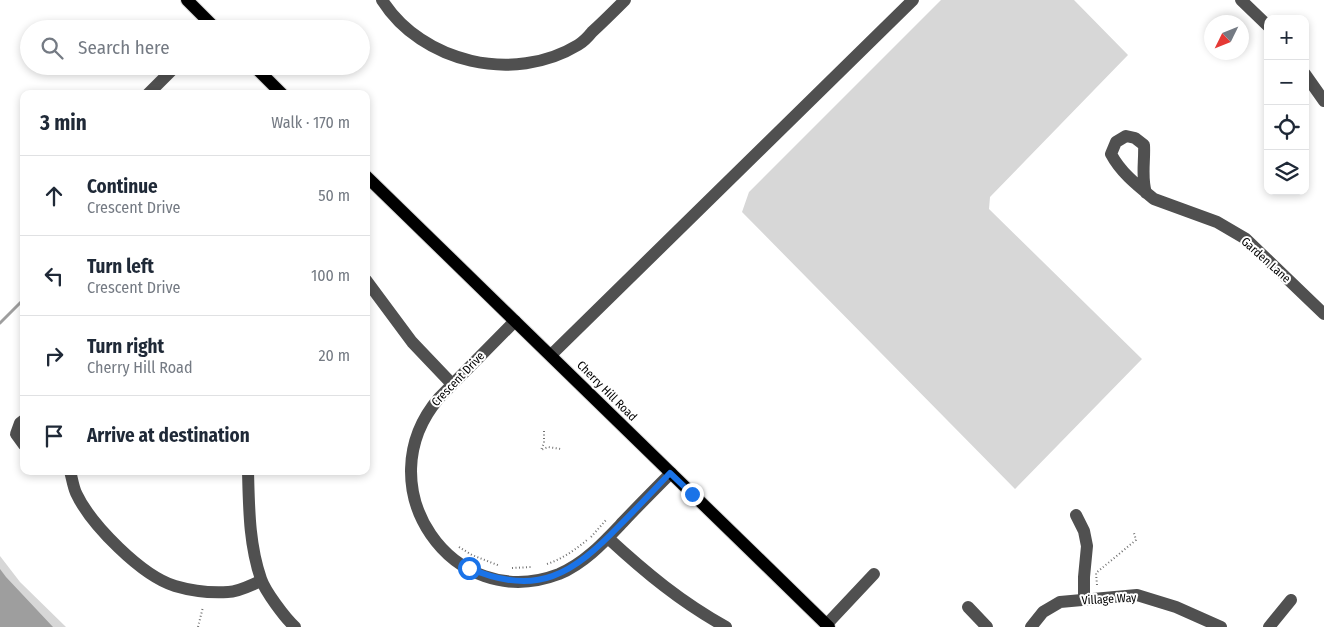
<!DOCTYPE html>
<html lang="en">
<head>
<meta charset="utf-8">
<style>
  body { margin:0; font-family:"Fira Sans Condensed",sans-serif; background:#f2f2f3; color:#1f2937 }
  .controls { position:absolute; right:15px; top:15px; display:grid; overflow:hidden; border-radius:10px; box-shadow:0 2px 8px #0003 }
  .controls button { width:45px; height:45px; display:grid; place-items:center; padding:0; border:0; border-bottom:1px solid #e0e1e3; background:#fff; color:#1f2937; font:25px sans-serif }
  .compass { position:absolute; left:1204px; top:15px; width:45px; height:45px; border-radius:50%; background:#fff; box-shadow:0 2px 8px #0003; rotate:227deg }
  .stop { position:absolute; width:15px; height:15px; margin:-11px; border:4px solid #1a73e8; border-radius:50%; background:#fff }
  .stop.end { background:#1a73e8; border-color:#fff; box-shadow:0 1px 5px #0008 }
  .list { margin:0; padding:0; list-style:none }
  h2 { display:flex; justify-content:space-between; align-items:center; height:65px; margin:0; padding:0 20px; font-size:21px }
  h2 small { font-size:16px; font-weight:400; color:#747a83 }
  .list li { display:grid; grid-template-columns:32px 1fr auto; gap:15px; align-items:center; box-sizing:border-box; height:80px; padding:0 20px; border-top:1px solid #e0e1e3 }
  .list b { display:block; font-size:19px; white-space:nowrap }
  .list p { margin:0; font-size:16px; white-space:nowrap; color:#747a83 }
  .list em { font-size:16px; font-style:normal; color:#747a83 }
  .icon { flex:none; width:28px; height:28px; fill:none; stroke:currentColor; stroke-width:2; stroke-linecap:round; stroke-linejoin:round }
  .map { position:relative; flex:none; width:1324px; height:627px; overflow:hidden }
  .search { position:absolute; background:#fff; box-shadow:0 2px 8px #0003; left:20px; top:20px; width:350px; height:55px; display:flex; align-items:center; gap:12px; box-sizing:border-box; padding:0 18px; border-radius:28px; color:#747a83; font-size:19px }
  .panel { position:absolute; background:#fff; box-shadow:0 2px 8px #0003; left:20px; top:90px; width:350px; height:385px; border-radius:10px }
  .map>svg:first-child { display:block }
  .green { fill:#d7d7d7 }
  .water { fill:#9e9e9e }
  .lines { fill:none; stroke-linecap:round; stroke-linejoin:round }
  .stream { stroke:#9e9e9e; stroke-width:3 }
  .major-casing { stroke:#dbdbdb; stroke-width:14 }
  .path { stroke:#727272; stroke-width:2; stroke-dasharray:1 2.5; stroke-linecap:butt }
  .minor { stroke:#505050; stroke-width:12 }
  .major { stroke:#000; stroke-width:12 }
  .route { stroke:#1a73e8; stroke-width:6 }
  .labels { text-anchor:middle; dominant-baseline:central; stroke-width:4; stroke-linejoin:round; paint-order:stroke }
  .street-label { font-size:12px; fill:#000; stroke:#fff }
</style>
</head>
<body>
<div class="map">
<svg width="1324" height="627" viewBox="0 0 1324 627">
  <rect width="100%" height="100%" fill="#fff"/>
  <g class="green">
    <path d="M941,0H1074L1128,55L990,197L989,209L1142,359L1015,489L742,212L749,192Z"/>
    <path d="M0,556L20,582L66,627H0Z"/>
  </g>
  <path class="water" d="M0,569L6,577L53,627H0Z"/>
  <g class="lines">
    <path class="stream" d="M0,323L24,299"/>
    <defs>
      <g id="major">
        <path d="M187,0L216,29"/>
        <path d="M254,66L282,94"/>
        <path d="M366,176L829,627"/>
      </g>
    </defs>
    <use href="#major" class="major-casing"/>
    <g class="path">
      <path d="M544,431V443L541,450L548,447L561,449"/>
      <path d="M591,537L606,520"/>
      <path d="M459,547L472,555L500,566"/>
      <path d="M547,564C562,559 575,550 587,540"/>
      <path d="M512,568L532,567"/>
      <path d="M1097,585L1096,573L1136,540L1134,533"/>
      <path d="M198,627L203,607"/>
    </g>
    <g class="minor">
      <path d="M382,0C422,63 514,84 578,45C583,42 588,37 592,32C603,22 614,11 625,0"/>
      <path d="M1241,0L1268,26"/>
      <path d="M1305,74L1324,101"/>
      <path d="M148,94L176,66"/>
      <path d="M1146,193C1141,177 1145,161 1144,145L1135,138L1126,136L1116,142L1111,154C1121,173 1138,186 1154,199L1217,222L1246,239L1324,314"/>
      <path d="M366,280L412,342L452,384"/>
      <path d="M515,321L439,398C364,486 452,615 559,574C585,563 604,542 623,522C639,505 655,489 671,473"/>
      <path d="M551,355L913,0"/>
      <path d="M24,420L20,423L16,434L24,445"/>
      <path d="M70,471C72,478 73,486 76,493C91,525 142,576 175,586C192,591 211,593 228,592C239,592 251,585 261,581"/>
      <path d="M248,471C249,508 249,544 261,579C265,591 285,618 295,627"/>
      <path d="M1076,515L1084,531L1087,546L1084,577V600"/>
      <path d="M608,538C646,573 681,602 726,627"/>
      <path d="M968,607L987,627"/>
      <path d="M826,625L874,574"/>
      <path d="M1031,627L1043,612L1060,602L1137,595L1176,607L1221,627"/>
      <path d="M1269,627L1291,600"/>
    </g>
    <use href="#major" class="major"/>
  </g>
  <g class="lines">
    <path class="route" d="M469,568C537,598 573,574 620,525C637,508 654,490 670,473L692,494"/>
  </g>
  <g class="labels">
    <g class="street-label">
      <text transform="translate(1266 260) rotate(42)">Garden Lane</text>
      <text transform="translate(458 379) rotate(-46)">Crescent Drive</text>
      <text transform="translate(607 391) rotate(45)">Cherry Hill Road</text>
      <text transform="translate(1109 599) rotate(-3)">Village Way</text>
    </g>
  </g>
</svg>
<div class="controls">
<button>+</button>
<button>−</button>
<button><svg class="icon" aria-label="locate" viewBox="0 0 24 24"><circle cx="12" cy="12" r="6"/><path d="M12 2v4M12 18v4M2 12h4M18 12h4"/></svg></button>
<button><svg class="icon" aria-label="layers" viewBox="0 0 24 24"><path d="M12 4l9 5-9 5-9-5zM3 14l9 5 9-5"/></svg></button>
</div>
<svg class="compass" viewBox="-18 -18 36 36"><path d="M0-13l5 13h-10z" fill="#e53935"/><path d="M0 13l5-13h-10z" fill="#747a83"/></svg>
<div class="stop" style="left:469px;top:568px"></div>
<div class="stop end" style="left:692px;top:494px"></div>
<div class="search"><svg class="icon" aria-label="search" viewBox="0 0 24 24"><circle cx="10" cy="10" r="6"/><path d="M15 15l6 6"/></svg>Search here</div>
<section class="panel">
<h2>3 min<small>Walk · 170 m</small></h2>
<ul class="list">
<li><svg class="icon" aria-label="ahead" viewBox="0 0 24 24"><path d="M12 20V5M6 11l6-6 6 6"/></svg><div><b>Continue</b><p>Crescent Drive</p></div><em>50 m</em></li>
<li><svg class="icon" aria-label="left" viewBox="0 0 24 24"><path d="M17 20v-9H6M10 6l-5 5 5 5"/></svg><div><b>Turn left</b><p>Crescent Drive</p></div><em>100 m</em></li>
<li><svg class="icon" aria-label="right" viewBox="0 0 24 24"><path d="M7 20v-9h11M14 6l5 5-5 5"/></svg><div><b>Turn right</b><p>Cherry Hill Road</p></div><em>20 m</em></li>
<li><svg class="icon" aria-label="arrive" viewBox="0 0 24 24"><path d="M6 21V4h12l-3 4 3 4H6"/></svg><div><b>Arrive at destination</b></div></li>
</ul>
</section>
</div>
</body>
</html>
